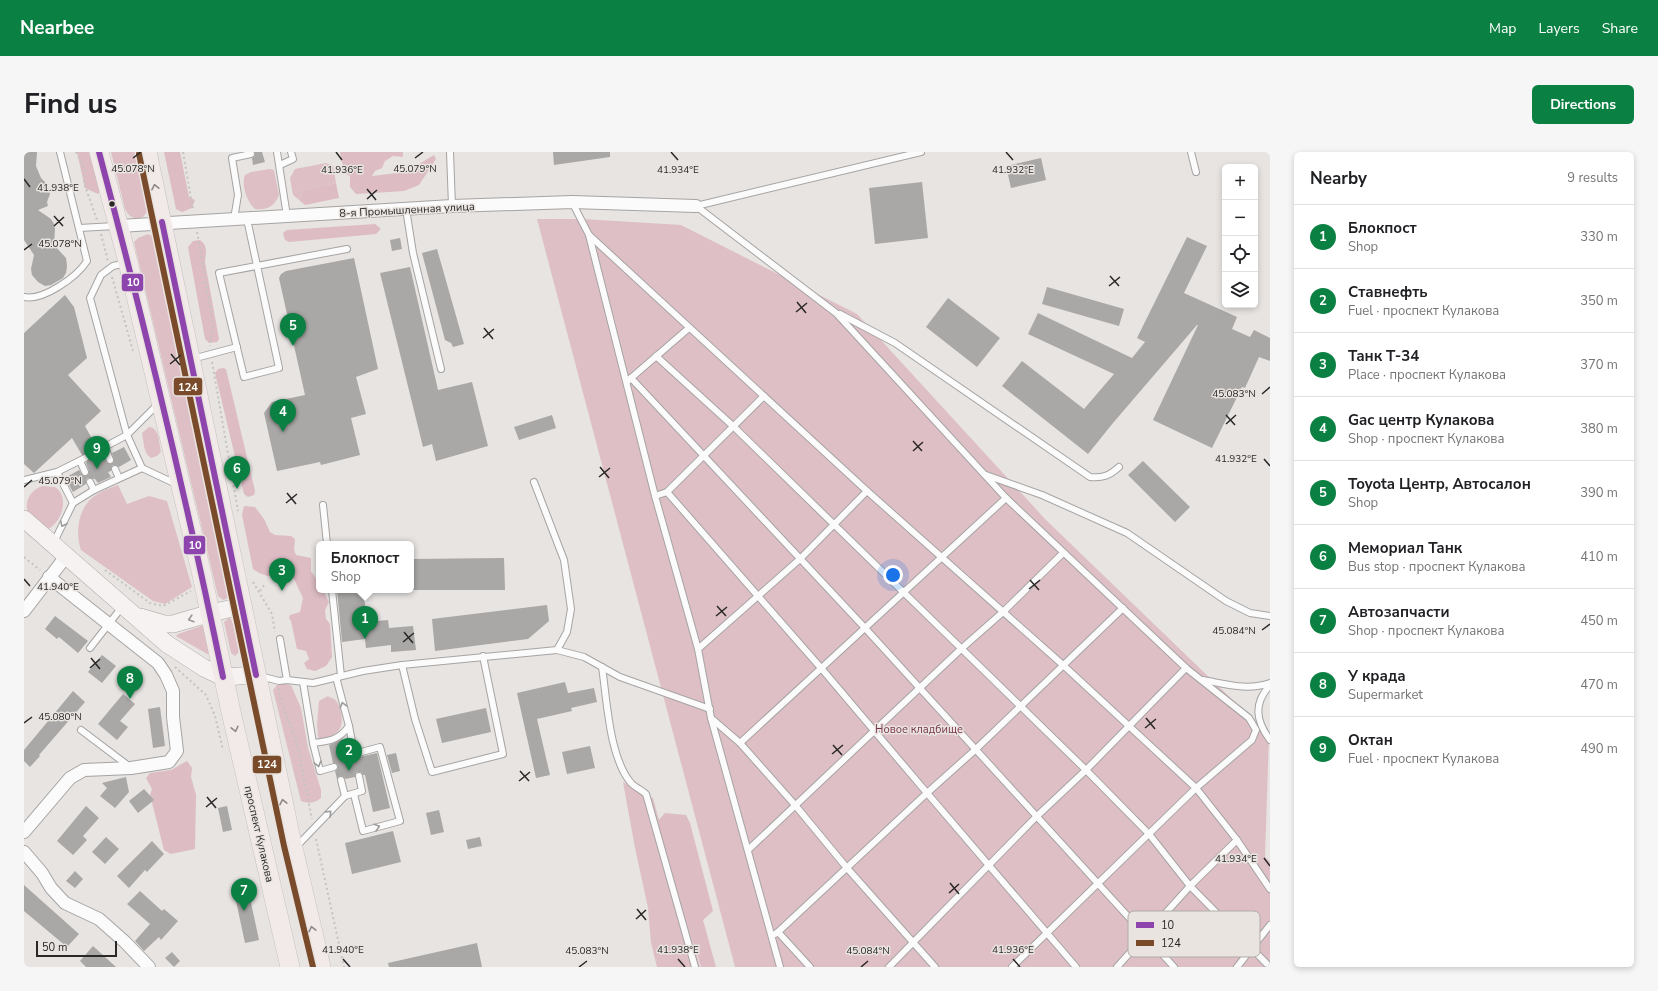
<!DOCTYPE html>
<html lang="en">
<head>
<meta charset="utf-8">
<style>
  body { margin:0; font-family:"Nunito Sans",sans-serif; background:#f6f6f6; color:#202124 }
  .controls { position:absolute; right:12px; top:12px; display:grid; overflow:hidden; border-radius:6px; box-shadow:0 2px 6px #0003 }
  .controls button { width:36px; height:36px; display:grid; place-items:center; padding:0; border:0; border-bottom:1px solid #e0e0e0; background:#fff; color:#202124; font:20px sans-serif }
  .scale { position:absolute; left:12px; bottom:10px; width:81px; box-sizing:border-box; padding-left:4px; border:2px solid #2a2827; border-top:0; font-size:11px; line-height:14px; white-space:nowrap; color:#2a2827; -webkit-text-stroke:3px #e9e4e0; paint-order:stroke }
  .you { position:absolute; left:869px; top:423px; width:14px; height:14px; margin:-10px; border:3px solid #fff; border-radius:50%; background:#1a73e8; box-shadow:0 0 0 6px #1a73e833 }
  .badge { display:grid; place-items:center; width:26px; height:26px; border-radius:50%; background:#0b8043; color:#fff; font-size:13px; font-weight:700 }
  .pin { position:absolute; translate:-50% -33px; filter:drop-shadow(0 1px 2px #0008) }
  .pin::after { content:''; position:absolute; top:21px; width:14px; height:12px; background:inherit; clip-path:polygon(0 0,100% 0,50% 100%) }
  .popup { position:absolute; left:292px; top:389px; width:98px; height:52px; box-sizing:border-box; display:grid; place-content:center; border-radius:6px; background:#fff; filter:drop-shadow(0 1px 3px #0005); font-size:13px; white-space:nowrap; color:#757577 }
  .popup b { font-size:15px; color:#202124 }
  .popup::after { content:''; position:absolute; left:50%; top:100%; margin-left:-8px; border:8px solid transparent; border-top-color:#fff }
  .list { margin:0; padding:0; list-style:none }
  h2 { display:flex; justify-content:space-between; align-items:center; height:52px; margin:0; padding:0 16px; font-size:17px }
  h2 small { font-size:13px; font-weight:400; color:#757577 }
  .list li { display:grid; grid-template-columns:26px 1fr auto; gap:12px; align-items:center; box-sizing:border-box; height:64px; padding:0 16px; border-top:1px solid #e0e0e0 }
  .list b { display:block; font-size:15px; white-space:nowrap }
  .list p { margin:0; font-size:13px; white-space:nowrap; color:#757577 }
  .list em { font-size:13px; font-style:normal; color:#757577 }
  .icon { flex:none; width:22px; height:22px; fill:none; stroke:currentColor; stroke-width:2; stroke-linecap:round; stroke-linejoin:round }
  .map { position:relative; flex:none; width:1246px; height:815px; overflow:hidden; border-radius:6px }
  header { display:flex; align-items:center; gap:24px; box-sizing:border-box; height:56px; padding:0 20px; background:#0b8043; color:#fff }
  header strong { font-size:19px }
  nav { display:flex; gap:22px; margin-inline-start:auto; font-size:14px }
  .intro { display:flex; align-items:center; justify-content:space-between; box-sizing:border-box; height:96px; padding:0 24px }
  h1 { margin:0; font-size:28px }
  .button { padding:10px 18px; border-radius:6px; background:#0b8043; color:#fff; font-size:14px; font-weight:700 }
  main { display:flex; gap:24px; padding:0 24px }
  aside { flex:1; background:#fff; border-radius:6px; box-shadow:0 2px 6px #0003 }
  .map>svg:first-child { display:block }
  .green { fill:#debfc6 }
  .forest { fill:#ddbcc4 }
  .building { fill:#a9a8a6 }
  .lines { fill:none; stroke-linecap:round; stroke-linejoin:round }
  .service-casing { stroke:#a6a4a3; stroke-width:8 }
  .minor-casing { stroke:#a6a4a3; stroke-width:14 }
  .secondary-casing { stroke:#a6a4a3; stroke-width:18 }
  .primary-casing { stroke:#c4c2c1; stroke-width:20 }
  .path { stroke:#c4c3c3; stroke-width:2; stroke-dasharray:2 3; stroke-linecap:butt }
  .service { stroke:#fbfbfb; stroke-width:6 }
  .minor { stroke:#fbfbfb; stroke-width:12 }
  .secondary { stroke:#f6f2f1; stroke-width:17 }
  .primary { stroke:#f2eae8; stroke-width:19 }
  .bus-1-casing { stroke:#e9e4e0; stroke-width:9 }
  .bus-2-casing { stroke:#e9e4e0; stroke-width:9 }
  .bus-1 { stroke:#8e44ad; stroke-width:6 }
  .bus-2 { stroke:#7a4b2a; stroke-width:6 }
  .oneway { stroke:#8e8988 }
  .oneway2 { stroke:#9d9c9c }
  .oneway3 { stroke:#9a9796 }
  .ticks { fill:none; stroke:#2a2827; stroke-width:1.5 }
  .bus-dot { fill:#2a2827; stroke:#e9e4e0; stroke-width:1.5 }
  .labels { text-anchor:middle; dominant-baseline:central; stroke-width:3; stroke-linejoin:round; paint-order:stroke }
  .street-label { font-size:11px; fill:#2a2827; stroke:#e9e4e0 }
  .park-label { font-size:11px; fill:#79344d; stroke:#e9e4e0 }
  .key { fill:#e9e4e0; stroke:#b0aca8; stroke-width:1 }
  .key-label { font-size:11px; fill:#2a2827 }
  .ticks-label { font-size:10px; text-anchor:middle; fill:#2a2827; stroke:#e9e4e0; stroke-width:3; stroke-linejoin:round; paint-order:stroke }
  .line-badge { stroke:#e9e4e0; stroke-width:1.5 }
  .badge-label { font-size:11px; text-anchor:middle; font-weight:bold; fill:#fff }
</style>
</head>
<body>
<header>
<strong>Nearbee</strong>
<nav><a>Map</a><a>Layers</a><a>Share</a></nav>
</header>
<div class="intro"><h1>Find us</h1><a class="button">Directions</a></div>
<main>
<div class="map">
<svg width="1246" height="815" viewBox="0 0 1246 815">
  <rect width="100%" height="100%" fill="#e7e4e2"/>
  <g class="green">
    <path d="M87,0H116L126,56L119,65C110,68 105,65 101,57Z"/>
    <path d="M302,11L309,14L312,31L279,38L275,48L269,43L266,26L271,17Z"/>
    <path d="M246,17L250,18L255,43C250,55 243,58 231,57C223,50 217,33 221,23L227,20Z"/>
    <path d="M513,67H559L657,73L833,162L1022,368L1245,583L1241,705L1246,710V815H711Z"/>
    <path d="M124,82L130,85L133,89L206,441L204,446L199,448L194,444L110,90L114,86Z"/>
    <path d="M125,275C136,276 135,291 137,300L133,304L127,306C119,301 120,290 118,281Z"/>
    <path d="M94,333L103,352L125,344L143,349L168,435L141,452L129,449L57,398C51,381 54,357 69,345C75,340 86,336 94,333Z"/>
    <path d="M18,334L31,335C46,345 38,370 24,377C18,372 9,367 4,360C0,349 7,338 18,334Z"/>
    <path d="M205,466L207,467L209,472L215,500L211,504L207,501L200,470Z"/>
    <path d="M180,473L185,503L152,484L154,482Z"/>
    <path d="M258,531L267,533L277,556L284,596L297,638V646C291,651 285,652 277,649L249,538L253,533Z"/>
    <path d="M304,544C304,545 309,546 310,547C317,552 321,571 315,578C311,583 304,585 299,588L294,585L293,572L295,549Z"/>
    <path d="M599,630L629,646L676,815H633L627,791L624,756L611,696Z"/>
  </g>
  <g class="forest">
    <path d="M53,0H66L76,39L74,42L61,36Z"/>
    <path d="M140,0H156L165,45L171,48L168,56L158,60L152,57Z"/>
    <path d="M316,0H379V5L369,4L361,9L358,16L351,19L348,24L382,20L410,3L412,7L395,33L380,39L332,42L326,35V24L320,21Z"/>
    <path d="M312,31L315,46L281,53L275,48L279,38Z"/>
    <path d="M351,72L356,76V78L352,82L265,90L261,88L259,81L263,78Z"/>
    <path d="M176,88C184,94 182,100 181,110L195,187L193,190L185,191L181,187L164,95L169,89Z"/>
    <path d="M199,216L202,217L231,339L230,343L224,345L220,342L191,221L194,217Z"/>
    <path d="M220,354L231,355L240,367L246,380L251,383L267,384L271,387L270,398L272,403L287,406V419L295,431V438H299L305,450L301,458L302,467L306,472L308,505L302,514L291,519L283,517L280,511L285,507L282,499L273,497L267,469L265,466L266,463L276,460L279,446L269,425L263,420C251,427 240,425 229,417L218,363Z"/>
    <path d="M163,609L168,616L167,625L172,643L171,697L147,702L140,698L126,643L128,637L122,626L126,621L147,618Z"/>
    <path d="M641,661L662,663L666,671L689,759L679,768L692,815H677L632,671Z"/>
  </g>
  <g class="building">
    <path d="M0,0H13L12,14L17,26L23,32L26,42L23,50L24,54L14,58L27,67L30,72L31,77L30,93L42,106L43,114L42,121L39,126L27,133L21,134L14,130L8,123L7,117L10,103L0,88Z"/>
    <path d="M231,0H238L241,10L229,13L228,6L231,4Z"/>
    <path d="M529,0H586V5L530,13Z"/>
    <path d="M1017,6L1022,28L987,36L982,14Z"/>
    <path d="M898,30L904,86L851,92L845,36Z"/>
    <path d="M1163,85L1183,94L1160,141L1213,165L1208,177L1226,185L1230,178L1246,186V209L1235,205L1221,236L1218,235L1188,296L1129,268L1174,173H1173L1089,271L1064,302L978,234L998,209L1060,257L1090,222L1004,182L1014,161L1108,206L1121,190L1113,186Z"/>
    <path d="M376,86L378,97L368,99L366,88Z"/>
    <path d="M413,97L440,192L429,195L427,191L421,188L398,101Z"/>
    <path d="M330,106L354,217L332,225L342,262L327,266L336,303L297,313L296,310L253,319L240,261L248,250L281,243L255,126L257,122L262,119Z"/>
    <path d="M386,115L414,238L448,230L464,294L412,309L408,292L399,295L356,121Z"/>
    <path d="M1023,135L1100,157L1095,174L1018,152Z"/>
    <path d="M41,143L50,155L63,206L44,223L77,259L61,274L72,294L69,297V301L72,303L76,302L79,306L80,305L83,311L87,312L90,308L88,301L100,295L107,308L95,315L92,313H89L87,316V319L84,320L87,325L76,330L74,331L71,327L64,326L62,328V332L49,340L41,326L55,318L59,324L64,323L65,319L62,311L65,306L63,302L58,303L48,286L10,321L0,312V181Z"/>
    <path d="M924,146L976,186L953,215L902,175Z"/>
    <path d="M528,263L532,276L495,288L490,275Z"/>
    <path d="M1119,309L1166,355L1151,370L1104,323Z"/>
    <path d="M480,406L481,438H387V407Z"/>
    <path d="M313,438H340L342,470L364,468L365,476L389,474L392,498L367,500V493L342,496L341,487L318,490Z"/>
    <path d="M523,453L525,469L504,487L411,499L408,467Z"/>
    <path d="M31,464L64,489L54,501L35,485L33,487L21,477Z"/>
    <path d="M78,503L92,514L78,531L64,520Z"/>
    <path d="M541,530L544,541L570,536L573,550L547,556L548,559L513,567L526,623L512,626L493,541Z"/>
    <path d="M49,539L61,550L15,603L16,604L6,615L0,609V598Z"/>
    <path d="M99,542L111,552L96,569L104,575L93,588L74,572Z"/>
    <path d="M136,555L141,594L129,596L124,557Z"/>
    <path d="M462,556L467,580L418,591L412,567Z"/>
    <path d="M319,587L323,604H326L329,609H334L335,605L353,601L366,656L349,660L341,623H339L337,620H332L331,625L321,627L320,625L316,624L313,627L311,619L313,618L314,614L313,612L309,611L305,593Z"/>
    <path d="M566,594L571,616L543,622L538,600Z"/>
    <path d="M372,601L376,619L368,621L363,603Z"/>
    <path d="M102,625L105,640L91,656L76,644L83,636L78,631Z"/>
    <path d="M120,637L130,648L114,661L105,649Z"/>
    <path d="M62,654L75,666L59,684L63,688L49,703L33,689Z"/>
    <path d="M203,654L208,678L199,680L194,656Z"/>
    <path d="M415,658L420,680L407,683L402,661Z"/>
    <path d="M369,679L377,710L328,722L321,691Z"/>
    <path d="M82,685L95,697L81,712L68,700Z"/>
    <path d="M456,685L458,694L444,697L442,688Z"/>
    <path d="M128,689L140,702L123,720L121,718L105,736L93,724Z"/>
    <path d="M51,719L59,727L51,736L42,729Z"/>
    <path d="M0,733L55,782L43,795L0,759Z"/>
    <path d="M116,739L138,759L140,757L154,769L137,788L135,785L120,799L111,789L126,772L103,752Z"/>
    <path d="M226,746L235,788L221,791L212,749Z"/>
    <path d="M453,791L458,815H365L364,811Z"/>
    <path d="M69,794L92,815H62L56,809Z"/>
    <path d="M148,800L156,809L150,815L141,806Z"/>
  </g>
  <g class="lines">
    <defs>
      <g id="service">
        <path d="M253,0L263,64"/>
        <path d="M426,0L428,54"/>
        <path d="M1167,0L1172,20"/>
        <path d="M256,13L269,7L267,0"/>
        <path d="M548,50L565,83L631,344L674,497L687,566L756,815"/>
        <path d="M672,54L812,161L982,346L1162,516L1225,566L1232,578L1228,588L1172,636L988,815"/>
        <path d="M672,54L897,0"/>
        <path d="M382,57L389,101L417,217"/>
        <path d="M210,67L214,43L208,6L227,2"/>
        <path d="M223,67L255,216L220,225L195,121L323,97"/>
        <path d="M55,76L91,74"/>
        <path d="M565,83L843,339L1039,513L1172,636L1213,688L1246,737"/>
        <path d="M0,145C19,149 53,125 63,109L36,0"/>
        <path d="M816,162L871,191L1066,325C1079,326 1085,324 1095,315"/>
        <path d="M632,204L710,275L1062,618L1125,682L1166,734L1246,815"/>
        <path d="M168,207L213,195"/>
        <path d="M607,226L665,176"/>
        <path d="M603,230L607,226L841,476L1150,815"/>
        <path d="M81,295L86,308"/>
        <path d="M73,299L103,283L66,146L77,123L89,114L102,111"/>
        <path d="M56,309L61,320"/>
        <path d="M118,316L103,283L134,252"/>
        <path d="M91,317L95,326"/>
        <path d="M33,320L61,306"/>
        <path d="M962,323L1018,343L1103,381L1202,449L1226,461L1246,464"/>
        <path d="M0,328L33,320L49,351"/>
        <path d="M66,330L70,338"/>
        <path d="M643,340L740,244"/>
        <path d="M631,344L643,340L797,516L903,641L1052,815"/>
        <path d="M299,353L303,392"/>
        <path d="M30,390L49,351L70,338L118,316L154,333"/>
        <path d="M308,438L317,524"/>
        <path d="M256,487L263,528"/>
        <path d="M66,496L98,455"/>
        <path d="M674,497L776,407L843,339"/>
        <path d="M533,498L560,505L596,525L686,557"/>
        <path d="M378,513L391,567L408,620L479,602L459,504"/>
        <path d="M578,515C583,548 585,605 607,631C611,635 617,638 622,642L671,815"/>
        <path d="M236,524L255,529L263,528L289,531L339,519L378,513L533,498L543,480L547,457L540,408L510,330"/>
        <path d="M312,525L325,574L331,605"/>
        <path d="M1179,528C1202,532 1223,539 1246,531"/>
        <path d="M279,530L289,591L296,619L310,615"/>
        <path d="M1246,533C1229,552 1232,569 1246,588"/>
        <path d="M687,566L716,591L771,653L823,716L911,815"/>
        <path d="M57,578L106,615"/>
        <path d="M289,591C306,589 315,588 325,574"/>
        <path d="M716,591L982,346"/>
        <path d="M317,628L321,644L338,639L335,624"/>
        <path d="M330,642L339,679L376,669L356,595L330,602"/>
        <path d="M272,695L321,644"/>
        <path d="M724,698L937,497L979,460L1039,401"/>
        <path d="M754,780L903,641L951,598L1099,456"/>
        <path d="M751,782L754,780L786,815"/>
        <path d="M865,815L1012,665L1062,618L1162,516"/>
        <path d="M1093,815L1166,734L1213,688"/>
        <path d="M1213,815L1246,773"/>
      </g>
      <g id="minor">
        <path d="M95,74L428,54L548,50L672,54"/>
        <path d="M0,459L43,403"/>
        <path d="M0,680L46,626L60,618L107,616L145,610L153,599L149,565V539L142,523L134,511L25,425"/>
        <path d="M0,700L18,721L27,736L41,751L75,767L101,790L125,815"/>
      </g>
      <g id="secondary">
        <path d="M0,367L143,492L180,516L199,525L232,523"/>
        <path d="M116,465L140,472H149L187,461L218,454"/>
      </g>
      <g id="primary">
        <path d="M75,0L104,110L178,423L207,560L266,815"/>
        <path d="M123,0L268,692L297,815"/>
      </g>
    </defs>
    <use href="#service" class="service-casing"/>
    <use href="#minor" class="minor-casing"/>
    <use href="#secondary" class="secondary-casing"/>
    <use href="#primary" class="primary-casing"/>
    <g class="path">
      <path d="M52,0L61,18L60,31L73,68"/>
      <path d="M159,0L169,58"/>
      <path d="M173,80L189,171L186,194"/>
      <path d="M77,82L84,109"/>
      <path d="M88,125L109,199"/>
      <path d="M188,210L214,359"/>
      <path d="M0,405L16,418"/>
      <path d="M81,418L126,451L139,454L167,439"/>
      <path d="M229,430L248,462L251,480"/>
      <path d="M236,439L241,432"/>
      <path d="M151,515L182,543L191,564L199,598"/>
      <path d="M255,536L256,546L272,588L288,667"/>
      <path d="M292,687L320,815"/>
    </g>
    <use href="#service" class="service"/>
    <use href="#minor" class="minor"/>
    <use href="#secondary" class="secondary"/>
    <use href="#primary" class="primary"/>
    <defs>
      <g id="bus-1">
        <path d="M75,0C121,174 163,349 199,525"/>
        <path d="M138,70L232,523"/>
      </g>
      <path id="bus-2" d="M115,2L260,694L289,815"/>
    </defs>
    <use href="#bus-1" class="bus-1-casing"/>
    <use href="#bus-2" class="bus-2-casing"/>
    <use href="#bus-1" class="bus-1"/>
    <use href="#bus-2" class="bus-2"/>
  </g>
  <defs><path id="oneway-chevron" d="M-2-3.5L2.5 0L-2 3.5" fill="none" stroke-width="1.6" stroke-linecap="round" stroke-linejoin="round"/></defs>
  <g class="oneway">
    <use href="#oneway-chevron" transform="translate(131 35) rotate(-102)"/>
    <use href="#oneway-chevron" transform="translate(211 577) rotate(77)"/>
    <use href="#oneway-chevron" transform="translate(259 650) rotate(-102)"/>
    <use href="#oneway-chevron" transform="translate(288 777) rotate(-103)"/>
  </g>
  <g class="oneway2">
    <use href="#oneway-chevron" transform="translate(39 372) rotate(115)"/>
    <use href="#oneway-chevron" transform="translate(319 553) rotate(-105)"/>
    <use href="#oneway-chevron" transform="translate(294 612) rotate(75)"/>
    <use href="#oneway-chevron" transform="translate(305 661) rotate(-46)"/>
    <use href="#oneway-chevron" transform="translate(353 675) rotate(-16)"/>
  </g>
  <use class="oneway3" href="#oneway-chevron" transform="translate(167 467) rotate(163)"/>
  <path class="ticks" d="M312,0L318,8M647,0L654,8M982,0L989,8M109,6L117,0M391,6L399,0M0,27L6,35M343,37L352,48M343,47L353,38M30,64L39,74M30,74L40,65M0,98L8,92M1086,124L1095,134M1085,134L1096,125M773,150L782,161M772,160L783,151M460,176L469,187M459,186L470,177M147,202L156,213M146,212L157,203M1238,242L1246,235M1202,263L1211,273M1202,272L1212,263M889,289L898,299M889,299L899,290M1240,307L1246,314M576,315L585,326M575,325L586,316M0,335L8,328M263,341L272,352M262,351L273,342M0,427L6,434M1006,428L1015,438M1005,437L1016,428M693,454L702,464M692,464L703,455M1238,478L1246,472M380,480L389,491M379,490L390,481M67,506L76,517M66,516L76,507M1122,566L1131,577M0,571L8,565M1121,576L1132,567M809,593L818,603M808,602L819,593M496,619L505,629M495,629L506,620M183,645L192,656M182,655L193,646M1240,706L1246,714M926,731L935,742M925,741L935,732M613,757L622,768M612,767L622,758M319,807L326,815M654,807L661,815M989,807L996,815M555,815L563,809M837,815L844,809"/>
  <circle class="bus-dot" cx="88" cy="52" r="3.5"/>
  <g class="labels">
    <g class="street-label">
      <text transform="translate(383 58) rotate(-3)">8-я Промышленная улица</text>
      <text transform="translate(235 682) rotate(77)">проспект Кулакова</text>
    </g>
    <g class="park-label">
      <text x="895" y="577">Новое кладбище</text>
    </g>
  </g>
  <rect x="1104" y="759" width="132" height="46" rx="6" class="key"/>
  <rect x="1112" y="770" width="18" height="6" fill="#8e44ad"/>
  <rect x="1112" y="788" width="18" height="6" fill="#7a4b2a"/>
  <g class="key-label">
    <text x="1137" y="777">10</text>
    <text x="1137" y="795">124</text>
  </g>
  <g class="ticks-label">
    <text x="109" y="20">45.078°N</text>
    <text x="391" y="20">45.079°N</text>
    <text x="318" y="21">41.936°E</text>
    <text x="654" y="21">41.934°E</text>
    <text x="989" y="21">41.932°E</text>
    <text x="34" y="39">41.938°E</text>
    <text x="36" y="95">45.078°N</text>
    <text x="1210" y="245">45.083°N</text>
    <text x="1212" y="310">41.932°E</text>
    <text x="36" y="332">45.079°N</text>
    <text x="34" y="438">41.940°E</text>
    <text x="1210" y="482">45.084°N</text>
    <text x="36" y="568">45.080°N</text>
    <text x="1212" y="710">41.934°E</text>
    <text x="319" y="801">41.940°E</text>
    <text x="654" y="801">41.938°E</text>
    <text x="989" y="801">41.936°E</text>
    <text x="563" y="802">45.083°N</text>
    <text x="844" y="802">45.084°N</text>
  </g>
  <g class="line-badge">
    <rect x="97" y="121" width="23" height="19" rx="4" fill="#8e44ad"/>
    <rect x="149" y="225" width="30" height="19" rx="4" fill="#7a4b2a"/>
    <rect x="159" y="383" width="23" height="20" rx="4" fill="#8e44ad"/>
    <rect x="228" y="603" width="30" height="19" rx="4" fill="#7a4b2a"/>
  </g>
  <g class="badge-label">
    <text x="109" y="134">10</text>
    <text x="164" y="239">124</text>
    <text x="171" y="397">10</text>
    <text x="243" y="616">124</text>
  </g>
</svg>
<div class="controls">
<button>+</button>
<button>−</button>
<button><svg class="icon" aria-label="locate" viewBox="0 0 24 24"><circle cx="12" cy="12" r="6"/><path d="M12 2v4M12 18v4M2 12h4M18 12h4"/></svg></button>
<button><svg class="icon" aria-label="layers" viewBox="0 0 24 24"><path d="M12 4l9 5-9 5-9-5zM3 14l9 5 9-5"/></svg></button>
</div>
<div class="scale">50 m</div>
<div class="you"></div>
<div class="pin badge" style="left:341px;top:487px">1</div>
<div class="popup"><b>Блокпост</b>Shop</div>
<div class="pin badge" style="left:325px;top:619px">2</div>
<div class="pin badge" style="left:258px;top:439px">3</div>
<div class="pin badge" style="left:259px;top:280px">4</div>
<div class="pin badge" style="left:269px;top:194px">5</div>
<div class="pin badge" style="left:213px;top:337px">6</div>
<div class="pin badge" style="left:220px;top:759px">7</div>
<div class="pin badge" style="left:106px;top:547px">8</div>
<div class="pin badge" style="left:73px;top:317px">9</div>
</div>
<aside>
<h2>Nearby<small>9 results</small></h2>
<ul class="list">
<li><span class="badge">1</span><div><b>Блокпост</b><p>Shop</p></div><em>330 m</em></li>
<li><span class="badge">2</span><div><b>Ставнефть</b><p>Fuel · проспект Кулакова</p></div><em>350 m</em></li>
<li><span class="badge">3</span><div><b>Танк Т-34</b><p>Place · проспект Кулакова</p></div><em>370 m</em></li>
<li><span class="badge">4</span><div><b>Gac центр Кулакова</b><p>Shop · проспект Кулакова</p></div><em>380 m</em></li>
<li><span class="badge">5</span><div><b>Toyota Центр, Автосалон</b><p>Shop</p></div><em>390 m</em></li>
<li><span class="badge">6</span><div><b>Мемориал Танк</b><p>Bus stop · проспект Кулакова</p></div><em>410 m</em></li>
<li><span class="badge">7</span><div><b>Автозапчасти</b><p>Shop · проспект Кулакова</p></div><em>450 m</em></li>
<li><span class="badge">8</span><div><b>У крада</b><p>Supermarket</p></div><em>470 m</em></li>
<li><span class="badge">9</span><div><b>Октан</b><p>Fuel · проспект Кулакова</p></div><em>490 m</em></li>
</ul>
</aside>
</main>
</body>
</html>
